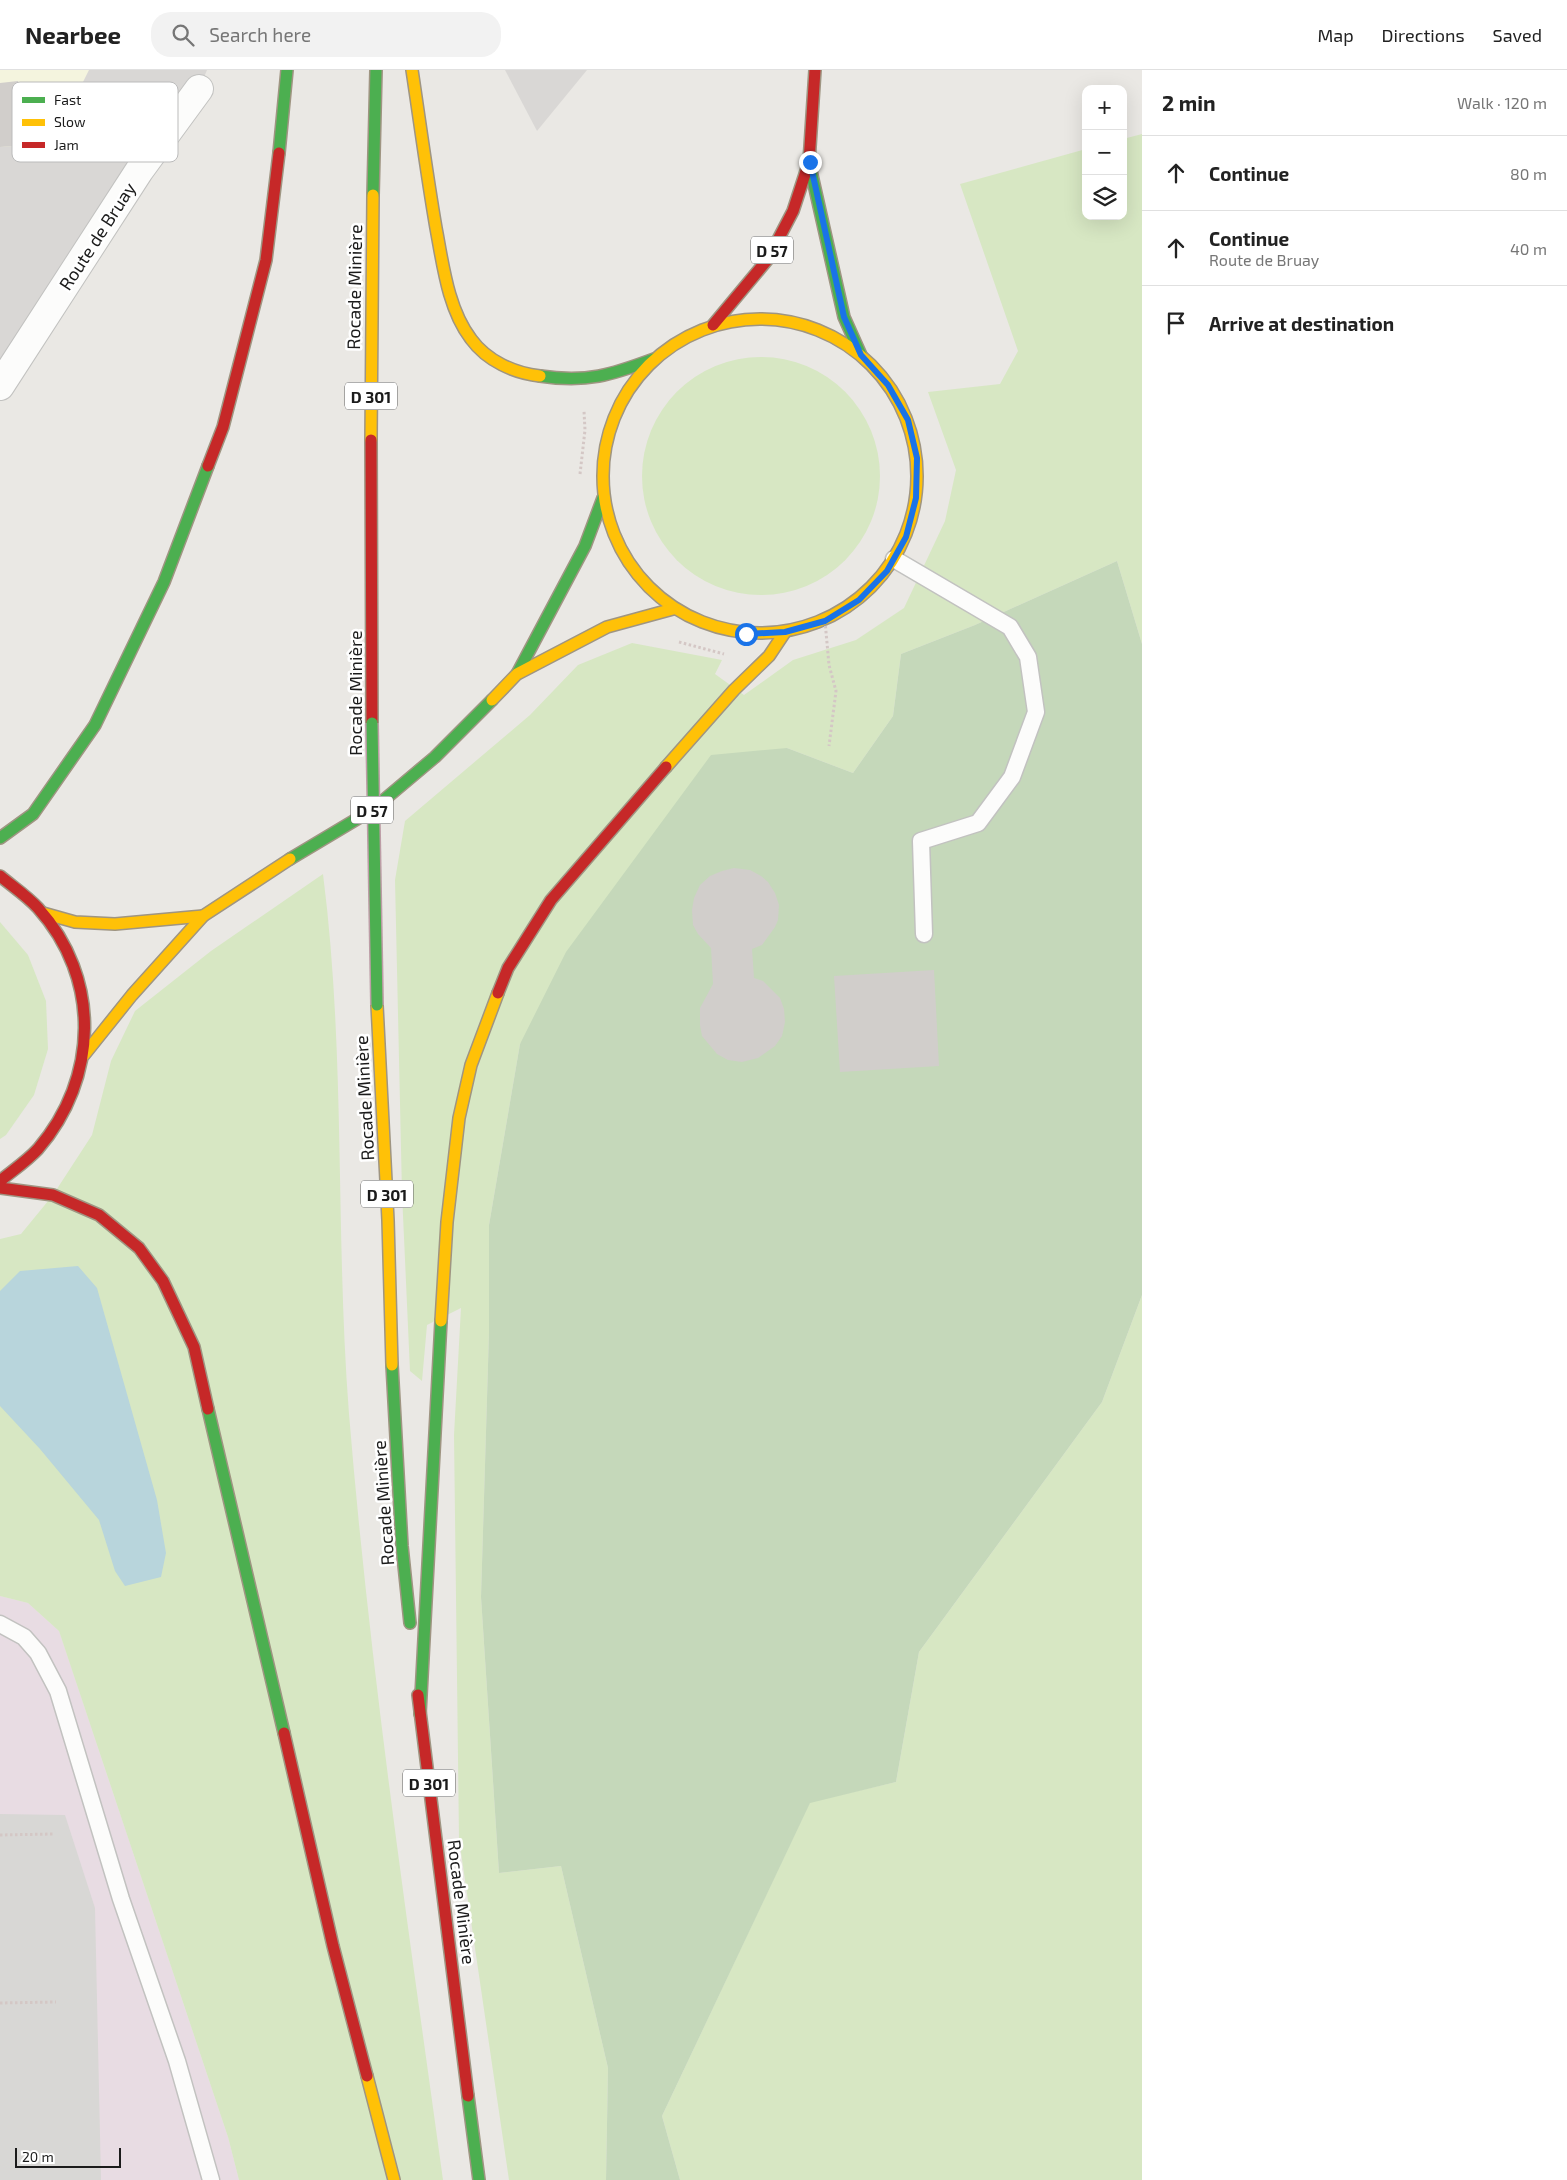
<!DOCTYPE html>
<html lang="en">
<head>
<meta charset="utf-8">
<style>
  body { margin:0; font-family:"Exo 2",sans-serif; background:#f2f2f2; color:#222 }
  .controls { position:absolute; right:15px; top:15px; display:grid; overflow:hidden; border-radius:10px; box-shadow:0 5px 20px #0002 }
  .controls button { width:45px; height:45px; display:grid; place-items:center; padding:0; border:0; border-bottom:1px solid #e0e0e0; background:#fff; color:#222; font:25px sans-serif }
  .scale { position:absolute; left:15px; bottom:12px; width:106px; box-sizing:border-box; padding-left:5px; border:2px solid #1b1b1b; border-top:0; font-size:14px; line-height:18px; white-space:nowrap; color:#1b1b1b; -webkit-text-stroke:4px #fff; paint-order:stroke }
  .stop { position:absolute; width:15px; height:15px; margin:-11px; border:4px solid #1a73e8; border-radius:50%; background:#fff }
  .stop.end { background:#1a73e8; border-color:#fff; box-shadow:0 1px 5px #0008 }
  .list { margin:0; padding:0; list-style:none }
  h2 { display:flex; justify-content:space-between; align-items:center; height:65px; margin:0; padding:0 20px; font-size:21px }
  h2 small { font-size:16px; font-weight:400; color:#767676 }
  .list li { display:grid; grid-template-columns:32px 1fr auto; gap:15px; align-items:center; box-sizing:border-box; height:75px; padding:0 20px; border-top:1px solid #e0e0e0 }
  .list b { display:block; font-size:19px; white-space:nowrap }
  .list p { margin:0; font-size:16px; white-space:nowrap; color:#767676 }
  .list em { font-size:16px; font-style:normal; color:#767676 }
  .icon { flex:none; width:28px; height:28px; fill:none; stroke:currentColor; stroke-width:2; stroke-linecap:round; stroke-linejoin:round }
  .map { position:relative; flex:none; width:1142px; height:2110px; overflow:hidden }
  header { display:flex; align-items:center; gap:30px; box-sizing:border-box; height:70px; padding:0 25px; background:#fff; border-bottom:1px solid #e0e0e0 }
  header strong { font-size:24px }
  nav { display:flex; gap:28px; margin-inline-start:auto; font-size:18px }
  .search { width:350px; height:45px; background:#f2f2f2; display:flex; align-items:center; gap:12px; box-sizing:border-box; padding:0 18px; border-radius:20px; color:#767676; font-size:19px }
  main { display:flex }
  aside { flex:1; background:#fff }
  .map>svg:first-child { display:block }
  .residential { fill:#d9d7d5 }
  .industrial { fill:#e8dce3 }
  .education { fill:#f4f4de }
  .religious { fill:#d8d7d5 }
  .grass { fill:#d7e7c3 }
  .forest { fill:#c5d8ba }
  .water { fill:#b8d5dc }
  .building { fill:#d1cecb }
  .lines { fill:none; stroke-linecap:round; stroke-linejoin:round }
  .lane-casing { stroke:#c2c2c0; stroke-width:19 }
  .street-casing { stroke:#c2c2c0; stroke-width:30 }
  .fast-casing { stroke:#9f9582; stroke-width:14 }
  .slow-casing { stroke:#9f9582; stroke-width:14 }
  .jam-casing { stroke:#9f9582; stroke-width:14 }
  .path { stroke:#d4c7c5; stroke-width:3; stroke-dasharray:2.5 2.5; stroke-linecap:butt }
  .lane { stroke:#fcfcfb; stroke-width:16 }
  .street { stroke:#fcfcfb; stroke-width:28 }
  .fast { stroke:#4caf50; stroke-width:11 }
  .slow { stroke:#ffc107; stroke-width:11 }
  .jam { stroke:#c62828; stroke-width:11 }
  .fast-bridge-casing { stroke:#bd9da6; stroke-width:14; stroke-linecap:butt }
  .fast-bridge { stroke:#4caf50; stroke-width:11 }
  .route { stroke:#1a73e8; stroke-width:6 }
  .labels { text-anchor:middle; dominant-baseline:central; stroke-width:5; stroke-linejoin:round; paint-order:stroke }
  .shield { fill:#fff; stroke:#5f5f5f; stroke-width:1 }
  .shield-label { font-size:16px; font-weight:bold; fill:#1b1b1b }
  .street-label { font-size:18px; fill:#1b1b1b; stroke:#fff }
  .key { fill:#fff; stroke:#bbb; stroke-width:1 }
  .key-label { font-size:14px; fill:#1b1b1b }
</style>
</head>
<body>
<header>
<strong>Nearbee</strong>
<div class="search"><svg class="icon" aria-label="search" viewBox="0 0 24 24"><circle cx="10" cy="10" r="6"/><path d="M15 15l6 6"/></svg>Search here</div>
<nav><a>Map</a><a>Directions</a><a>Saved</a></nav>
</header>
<main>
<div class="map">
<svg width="1142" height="2110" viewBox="0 0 1142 2110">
  <rect width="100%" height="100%" fill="#eae8e4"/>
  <g class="residential">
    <path d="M0,0H207L199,19L0,316Z"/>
    <path d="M505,0H587L537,61Z"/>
  </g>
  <path class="industrial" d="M0,1526L28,1533L59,1561L228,2067L239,2110H0Z"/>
  <path class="education" d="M0,0H89L63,52L45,61L26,75L0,77Z"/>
  <path class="religious" d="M0,1744L65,1745L95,1838L101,2110H0Z"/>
  <g class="grass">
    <path d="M1142,64V574L1117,491L975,555L901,584L893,646L853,703L787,678L520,974L489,1155V1262L481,1527L499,1803L561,1796L608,1998L606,2110H509L459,1769L454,1365L461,1238L427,1255L422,1311L410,1301L402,1123L395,810L405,751L530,645L578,595L632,573L722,590L715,604L744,625L793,590L856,570L904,538L945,451L956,400L928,322L1000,314L1018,281L960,114L1086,79V146H1123V69Z"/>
    <circle cx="761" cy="406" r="119"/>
    <path d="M323,804C346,983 335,1164 349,1344C370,1601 408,1855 443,2110H239L228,2067L59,1561L28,1533L0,1526V1169L21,1164L53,1125L92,1065L111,991L135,941L211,881Z"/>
    <path d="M0,852L28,885L46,931L48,979L34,1025L6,1065L0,1069Z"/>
    <path d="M1142,1225V2110H680L662,2046L810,1732L896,1712L919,1582L1102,1332Z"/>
  </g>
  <path class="forest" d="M1117,491L1142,574V1225L1102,1332L919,1582L896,1712L810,1733L662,2046L680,2110H606L608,1998L561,1796L499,1803L481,1527L489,1262V1155L520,974L566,882L711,685L787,678L853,703L893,646L901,584L975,555Z"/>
  <path class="water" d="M78,1196L97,1218L157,1430L166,1483L161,1507L125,1516L115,1501L99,1450L40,1379L0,1336V1221L20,1201Z"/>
  <g class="building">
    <path d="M18,11L26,75L0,77V13Z"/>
    <path d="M734,798L750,800L761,806L768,812L775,823L779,835L778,850L775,857L762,875L752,879L754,908L763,911L780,928L784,939L785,952L782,966L775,976L758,988L742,992L728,990L717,984L702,966L700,955V938L713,914L711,878L698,864L693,855L692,840L694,828L700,815L710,806L722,801Z"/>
    <path d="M934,900L939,996L840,1002L834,906Z"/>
  </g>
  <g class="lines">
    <defs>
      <g id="lane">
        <path d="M894,489L1010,557L1028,587L1036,642L1012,707L978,753L921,771L924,864"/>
        <path d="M0,1554L24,1567L38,1583L58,1621L121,1829L177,1991L211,2110"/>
      </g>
      <path id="street" d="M0,316L139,101L199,19"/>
      <g id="fast">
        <path d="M279,83L287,0"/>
        <path d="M809,92L844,247L861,285"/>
        <path d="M373,125L376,0"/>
        <path d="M540,306C587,313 611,305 654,289"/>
        <path d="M517,604L585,476L603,428"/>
        <path d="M0,768L33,744L95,655L164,512L208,396"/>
        <path d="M290,789L372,740L435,687L492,630"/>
        <path d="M392,1295L402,1476L410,1553"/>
        <path d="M208,1339L284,1663"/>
        <path d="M420,1644L441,1251"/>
        <path d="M468,2026L479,2110"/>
      </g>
      <g id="slow">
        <path d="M412,0C420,53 427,106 436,158C443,195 448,239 471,269C487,291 514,303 540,306"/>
        <circle cx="760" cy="406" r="157"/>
        <path d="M371,370L373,125"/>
        <path d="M492,630L517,604L607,557L673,539"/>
        <path d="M666,697L734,620L769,586L785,562"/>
        <path d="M43,843L75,852L115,854L203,846"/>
        <path d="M377,935L388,1150L392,1295"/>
        <path d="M84,985L132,925L203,846L290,789"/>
        <path d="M441,1251L447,1152L459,1048L471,995L498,923"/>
        <path d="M367,2006L394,2110"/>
      </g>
      <g id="jam">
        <path d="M713,255L768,189L793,141L809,92L815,0"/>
        <path d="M371,370L372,653"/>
        <path d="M208,396L223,357L266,190L279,83"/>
        <path d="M0,806C12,816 27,826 38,838C101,908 99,1008 38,1079C27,1091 12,1101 0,1111"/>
        <path d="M498,923L508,898L551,830L666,697"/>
        <path d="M0,1118L53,1125L99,1145L139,1178L163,1211L194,1277L208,1339"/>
        <path d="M418,1625L468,2026"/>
        <path d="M284,1663L333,1876L367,2006"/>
      </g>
    </defs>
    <use href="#lane" class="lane-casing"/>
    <use href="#street" class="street-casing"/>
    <use href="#fast" class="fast-casing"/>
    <use href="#slow" class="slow-casing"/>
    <use href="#jam" class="jam-casing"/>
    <g class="path">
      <path d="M82,56L113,80"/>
      <path d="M580,404L585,360L584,341"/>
      <path d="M825,551L829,595L836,621L829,676"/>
      <path d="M679,572L724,584"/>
      <path d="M0,1765L53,1764"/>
      <path d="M0,1933L56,1932"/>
    </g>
    <use href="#lane" class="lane"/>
    <use href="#street" class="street"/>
    <use href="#fast" class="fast"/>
    <use href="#slow" class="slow"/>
    <use href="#jam" class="jam"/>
    <defs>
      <path id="fast-bridge" d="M372,653L377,935"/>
    </defs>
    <use href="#fast-bridge" class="fast-bridge-casing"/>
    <use href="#fast-bridge" class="fast-bridge"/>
  </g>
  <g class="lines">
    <path class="route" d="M746,564L785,562L825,551L859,530L887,501L906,467L916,428L917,388L908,350L888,315L861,285L844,247L810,92"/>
  </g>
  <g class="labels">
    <g class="shield">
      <rect x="751" y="166.5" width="42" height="27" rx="4"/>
      <rect x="345" y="312.5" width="52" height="27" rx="4"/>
      <rect x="351" y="726.5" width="42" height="27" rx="4"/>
      <rect x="361" y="1110.5" width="52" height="27" rx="4"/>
      <rect x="403" y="1699.5" width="52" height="27" rx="4"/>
    </g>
    <g class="shield-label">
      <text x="772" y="180">D 57</text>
      <text x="371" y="326">D 301</text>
      <text x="372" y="740">D 57</text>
      <text x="387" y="1124">D 301</text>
      <text x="429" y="1713">D 301</text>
    </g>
    <g class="street-label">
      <text transform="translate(97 166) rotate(-57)">Route de Bruay</text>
      <text transform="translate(354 217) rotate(-89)">Rocade Minière</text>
      <text transform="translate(355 623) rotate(-90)">Rocade Minière</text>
      <text transform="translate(364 1028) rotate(-93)">Rocade Minière</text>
      <text transform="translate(383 1433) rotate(-94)">Rocade Minière</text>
      <text transform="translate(462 1832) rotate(83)">Rocade Minière</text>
    </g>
  </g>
  <rect x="12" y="12" width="166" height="80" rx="8" class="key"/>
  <rect x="22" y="27" width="23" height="6" fill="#4caf50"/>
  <rect x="22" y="49" width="23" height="7" fill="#ffc107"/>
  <rect x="22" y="72" width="23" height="6" fill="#c62828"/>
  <g class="key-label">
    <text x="54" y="35">Fast</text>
    <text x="54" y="57">Slow</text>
    <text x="54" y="80">Jam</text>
  </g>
</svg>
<div class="controls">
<button>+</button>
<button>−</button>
<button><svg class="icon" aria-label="layers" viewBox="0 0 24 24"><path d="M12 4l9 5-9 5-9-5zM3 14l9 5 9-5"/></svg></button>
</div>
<div class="scale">20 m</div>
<div class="stop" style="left:746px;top:564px"></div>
<div class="stop end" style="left:810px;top:92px"></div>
</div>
<aside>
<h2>2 min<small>Walk · 120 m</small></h2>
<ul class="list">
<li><svg class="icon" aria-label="ahead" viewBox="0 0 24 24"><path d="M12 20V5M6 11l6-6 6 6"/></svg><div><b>Continue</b></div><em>80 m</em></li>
<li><svg class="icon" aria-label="ahead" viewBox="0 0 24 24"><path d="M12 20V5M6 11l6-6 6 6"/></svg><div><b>Continue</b><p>Route de Bruay</p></div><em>40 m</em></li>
<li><svg class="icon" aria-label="arrive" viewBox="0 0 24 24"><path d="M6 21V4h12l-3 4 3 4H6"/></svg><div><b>Arrive at destination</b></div></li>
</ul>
</aside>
</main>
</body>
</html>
